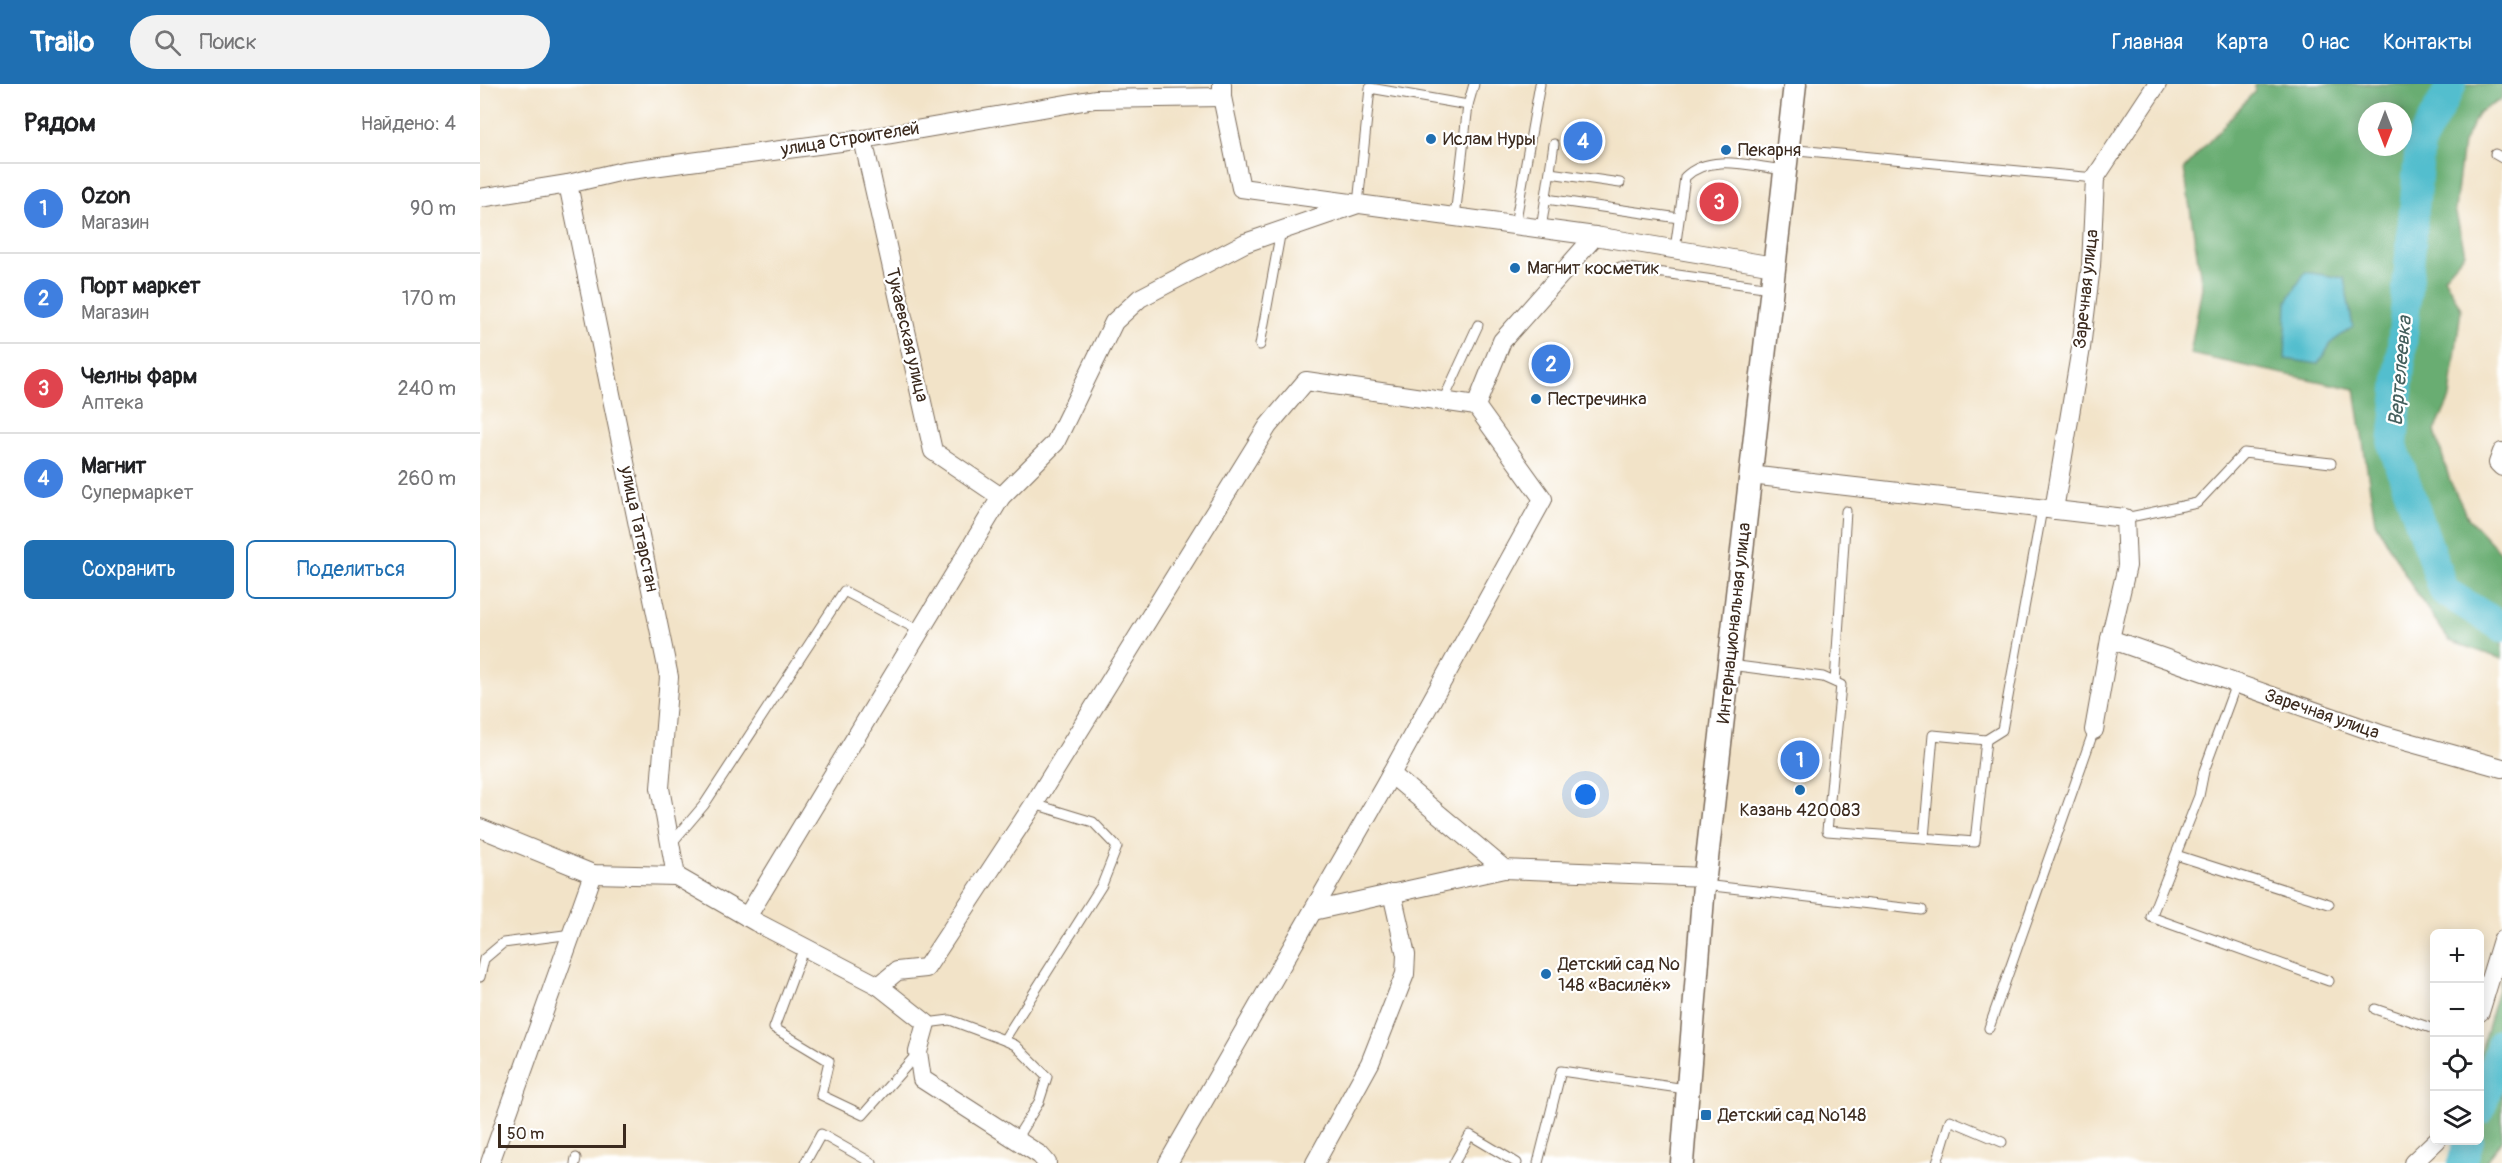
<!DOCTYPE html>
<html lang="ru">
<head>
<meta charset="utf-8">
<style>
  body { margin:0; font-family:Pangolin,sans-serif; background:#f2f2f2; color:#202124 }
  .controls { position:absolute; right:18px; bottom:18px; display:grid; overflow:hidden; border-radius:9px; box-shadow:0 3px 15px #0003 }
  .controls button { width:54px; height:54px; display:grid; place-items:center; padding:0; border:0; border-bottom:2px solid #e0e0e0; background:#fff; color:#202124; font:30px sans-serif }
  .compass { position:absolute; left:1878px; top:18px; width:54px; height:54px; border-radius:50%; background:#fff; box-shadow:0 3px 15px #0003; rotate:180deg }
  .scale { position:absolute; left:18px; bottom:15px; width:128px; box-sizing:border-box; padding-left:6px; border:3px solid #3b2a1e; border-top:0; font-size:16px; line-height:21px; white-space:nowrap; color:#3b2a1e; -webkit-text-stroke:4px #fff; paint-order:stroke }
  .you { position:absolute; left:1106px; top:711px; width:21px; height:21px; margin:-15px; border:4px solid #fff; border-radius:50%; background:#1a73e8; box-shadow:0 0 0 9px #1a73e833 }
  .badge { display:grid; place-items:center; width:39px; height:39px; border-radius:50%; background:#1f6fb2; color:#fff; font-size:20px; font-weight:700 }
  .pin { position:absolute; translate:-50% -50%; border:3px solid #fff; box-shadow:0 2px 6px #0006 }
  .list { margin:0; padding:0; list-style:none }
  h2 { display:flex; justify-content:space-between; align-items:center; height:78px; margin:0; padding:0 24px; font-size:26px }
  h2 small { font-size:20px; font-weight:400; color:#757577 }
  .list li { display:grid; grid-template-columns:39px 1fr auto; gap:18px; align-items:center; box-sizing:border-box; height:90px; padding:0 24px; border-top:2px solid #e0e0e0 }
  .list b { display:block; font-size:22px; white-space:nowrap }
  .list p { margin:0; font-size:20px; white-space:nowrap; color:#757577 }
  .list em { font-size:20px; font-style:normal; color:#757577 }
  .actions { display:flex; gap:12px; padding:18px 24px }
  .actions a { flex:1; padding:14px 0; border:2px solid #1f6fb2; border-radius:9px; text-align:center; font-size:21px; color:#1f6fb2 }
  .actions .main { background:#1f6fb2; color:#fff }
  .icon { flex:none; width:33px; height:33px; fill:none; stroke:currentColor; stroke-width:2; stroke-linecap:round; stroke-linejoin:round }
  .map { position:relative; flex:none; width:2022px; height:1079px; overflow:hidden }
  header { display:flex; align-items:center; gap:36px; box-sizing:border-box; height:84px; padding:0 30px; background:#1f6fb2; color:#fff }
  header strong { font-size:28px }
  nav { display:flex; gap:33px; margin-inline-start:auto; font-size:21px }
  .search { width:420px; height:54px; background:#f2f2f2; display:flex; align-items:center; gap:15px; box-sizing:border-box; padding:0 21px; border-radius:33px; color:#757577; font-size:22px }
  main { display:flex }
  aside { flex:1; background:#fff }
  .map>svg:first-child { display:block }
  .forest { fill:#69ad72; stroke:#526c48; stroke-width:1.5; fill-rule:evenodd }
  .water { fill:#53bece; stroke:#477476; stroke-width:1.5 }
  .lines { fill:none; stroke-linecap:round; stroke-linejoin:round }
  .river { stroke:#53bece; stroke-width:30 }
  .service-casing { stroke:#7b6b5a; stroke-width:11 }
  .minor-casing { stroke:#7b6b5a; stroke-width:20 }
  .tertiary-casing { stroke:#7b6b5a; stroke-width:25 }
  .service { stroke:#fff; stroke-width:9 }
  .minor { stroke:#fff; stroke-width:18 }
  .tertiary { stroke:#fff; stroke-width:22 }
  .poi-dot { fill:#1f6fb2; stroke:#fff; stroke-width:2 }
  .labels { text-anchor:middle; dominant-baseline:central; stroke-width:4.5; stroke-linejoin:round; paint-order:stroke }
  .street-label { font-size:18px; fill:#3b2a1e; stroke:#fff }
  .poi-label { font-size:18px; fill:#3b2a1e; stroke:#fff; text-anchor:start }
  .water-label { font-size:20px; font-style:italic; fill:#435e5c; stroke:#fff }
</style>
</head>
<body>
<header>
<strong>Trailo</strong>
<div class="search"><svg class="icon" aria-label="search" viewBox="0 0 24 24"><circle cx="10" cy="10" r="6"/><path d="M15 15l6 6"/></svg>Поиск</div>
<nav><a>Главная</a><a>Карта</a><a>О нас</a><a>Контакты</a></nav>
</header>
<main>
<aside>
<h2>Рядом<small>Найдено: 4</small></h2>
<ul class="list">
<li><span class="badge" style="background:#3f7fe0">1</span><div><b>Ozon</b><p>Магазин</p></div><em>90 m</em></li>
<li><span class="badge" style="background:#3f7fe0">2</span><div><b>Порт маркет</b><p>Магазин</p></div><em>170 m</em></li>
<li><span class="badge" style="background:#e0444e">3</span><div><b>Челны фарм</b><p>Аптека</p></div><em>240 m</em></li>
<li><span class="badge" style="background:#3f7fe0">4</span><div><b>Магнит</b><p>Супермаркет</p></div><em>260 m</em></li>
</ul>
<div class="actions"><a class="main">Сохранить</a><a>Поделиться</a></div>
</aside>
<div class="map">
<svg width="2022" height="1079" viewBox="0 0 2022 1079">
  <rect width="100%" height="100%" fill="#fff"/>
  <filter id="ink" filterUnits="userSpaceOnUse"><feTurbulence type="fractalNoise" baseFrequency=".0167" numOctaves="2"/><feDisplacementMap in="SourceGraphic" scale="12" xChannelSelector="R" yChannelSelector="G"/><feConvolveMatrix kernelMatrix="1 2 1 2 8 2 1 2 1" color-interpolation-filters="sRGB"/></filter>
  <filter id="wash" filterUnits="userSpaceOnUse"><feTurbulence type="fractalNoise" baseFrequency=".008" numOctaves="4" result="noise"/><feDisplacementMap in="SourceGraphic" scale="24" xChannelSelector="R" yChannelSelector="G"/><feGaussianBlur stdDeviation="1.35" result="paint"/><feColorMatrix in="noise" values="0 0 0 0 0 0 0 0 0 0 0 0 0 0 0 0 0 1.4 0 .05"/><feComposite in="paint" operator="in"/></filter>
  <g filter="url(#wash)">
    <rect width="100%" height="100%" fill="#f2e3c8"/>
    <g class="forest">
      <path d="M1775,0H2022V15L1999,28L1983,59L1975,125L1985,169L1964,193L1981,225L1970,314L1955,347L1970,397L1988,434L2022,470V575L1970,557L1936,509L1895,438L1875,305L1710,270L1722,203L1704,85L1775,7ZM1887,27H1923V63H1887Z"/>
      <path d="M2022,891V1055L2006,1079H1972L1980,1067L1981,1057L2000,1056V969Z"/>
    </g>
    <path class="water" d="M1825,188L1864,194L1873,243L1852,258L1838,280L1805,275L1807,217Z"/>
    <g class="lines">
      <g class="river">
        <path d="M1972,0L1940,59L1913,362L1964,507L2022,543"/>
        <path d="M2000,1026L2022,958"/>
        <path d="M1982,1079L1989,1056"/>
      </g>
    </g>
  </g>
  <g filter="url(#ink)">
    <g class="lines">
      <defs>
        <g id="service">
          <path d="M1307,65L1615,94"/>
          <path d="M2015,70L2022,74"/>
          <path d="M1070,89L1140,99"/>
          <path d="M1066,115L1199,134"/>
          <path d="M878,120L890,4L988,21"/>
          <path d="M975,133L988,21L994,0"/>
          <path d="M1035,141L1060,0"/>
          <path d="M1061,145L1074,60"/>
          <path d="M1195,165L1205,93C1230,68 1273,83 1305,86"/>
          <path d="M1140,183L1291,204"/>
          <path d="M780,261L801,146"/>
          <path d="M963,317L998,241"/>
          <path d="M1645,434L1717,419L1764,369L1851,379"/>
          <path d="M1250,581L1343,593L1361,601L1347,747L1495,758L1506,656L1453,651L1444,754"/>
          <path d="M1355,598L1366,427"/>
          <path d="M1756,600L1724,687L1719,712L1671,833L1849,897"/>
          <path d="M1506,656L1522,646L1562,425"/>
          <path d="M190,761L224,721L364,507L440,547"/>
          <path d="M1696,771L1849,820"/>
          <path d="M1224,801L1442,826"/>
          <path d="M324,863L294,944L349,977L341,1011L383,1031L437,970"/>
          <path d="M0,893L4,875L23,859L92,850"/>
          <path d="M1895,925L1954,945"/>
          <path d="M446,939L470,936L524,956L535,961L567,993L559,1018L536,1055"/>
          <path d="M1509,944L1614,646"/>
          <path d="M524,956L622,801L637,763L613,738L554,720"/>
          <path d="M95,1079L96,1074"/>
          <path d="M325,1079L341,1050L392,1079"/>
          <path d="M974,1079L990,1051L1037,1079"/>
          <path d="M1058,1079L1081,987L1206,1005"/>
          <path d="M1457,1079L1470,1036L1522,1058"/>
        </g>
        <g id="minor">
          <path d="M742,0V13L761,104L1115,152L1294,182"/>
          <path d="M383,55L453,367L521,413"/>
          <path d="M88,100L189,593L180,704L196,792"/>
          <path d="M0,114L88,100L143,87L383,55L615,15L742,13"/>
          <path d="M996,322L1022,257L1115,152"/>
          <path d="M2022,368L2018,379L2022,383"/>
          <path d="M1270,391L1645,434L1647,482L1630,555L1614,646"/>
          <path d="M1574,426L1601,264L1611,182L1615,94L1677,0"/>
          <path d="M1630,555L1903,651L2022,684"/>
          <path d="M911,690L1024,785L1225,793"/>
          <path d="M0,744L113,790L196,792L276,838L399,902L446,939L438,968L442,995L560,1071L567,1079"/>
          <path d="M833,827L1024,785"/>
          <path d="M267,833L521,413L575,359L634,238L660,214L765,159L878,120"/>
          <path d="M399,902L417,887L446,884L554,720L788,342L826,297L996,322L1063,415L905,701L688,1079"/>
          <path d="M2000,928L2022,856"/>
          <path d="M10,1079L113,790"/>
          <path d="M835,1079L890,979L925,890L926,871L912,809"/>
          <path d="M1933,1079L1957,1056"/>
        </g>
        <path id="tertiary" d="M1202,1079L1224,801L1315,0"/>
      </defs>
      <use href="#service" class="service-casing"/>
      <use href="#minor" class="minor-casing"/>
      <use href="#tertiary" class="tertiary-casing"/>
      <use href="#service" class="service"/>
      <use href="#minor" class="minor"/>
      <use href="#tertiary" class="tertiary"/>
    </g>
  </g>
  <g class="poi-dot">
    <circle cx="951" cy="55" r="6"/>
    <circle cx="1246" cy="66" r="6"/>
    <circle cx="1035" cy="184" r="6"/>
    <circle cx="1056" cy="315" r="6"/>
    <circle cx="1320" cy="706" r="6"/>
    <circle cx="1066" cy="890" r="6"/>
    <rect x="1220" y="1025" width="12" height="12" rx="3"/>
  </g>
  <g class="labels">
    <g class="street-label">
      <text transform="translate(370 55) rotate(-9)">улица Строителей</text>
      <text transform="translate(1606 205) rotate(-84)">Заречная улица</text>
      <text transform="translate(427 251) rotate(77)">Тукаевская улица</text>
      <text transform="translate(159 445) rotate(78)">улица Татарстан</text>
      <text transform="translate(1254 539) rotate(-84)">Интернациональная улица</text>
      <text transform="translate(1842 630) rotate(19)">Заречная улица</text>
    </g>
    <g class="poi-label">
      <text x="963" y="55">Ислам Нуры</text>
      <text x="1258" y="66">Пекарня</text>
      <text x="1047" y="184">Магнит косметик</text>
      <text x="1068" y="315">Пестречинка</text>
      <text x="1320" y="726" text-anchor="middle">Казань 420083</text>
      <text x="1078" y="880">Детский сад №<tspan x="1078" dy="21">148 «Василёк»</tspan></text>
      <text x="1238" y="1031">Детский сад №148</text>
    </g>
    <g class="water-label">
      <text transform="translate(1920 287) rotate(-85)">Вертелеевка</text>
    </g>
  </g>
</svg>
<div class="controls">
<button>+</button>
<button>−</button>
<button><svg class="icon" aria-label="locate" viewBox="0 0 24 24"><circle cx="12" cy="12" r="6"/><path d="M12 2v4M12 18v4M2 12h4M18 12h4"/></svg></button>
<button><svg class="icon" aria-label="layers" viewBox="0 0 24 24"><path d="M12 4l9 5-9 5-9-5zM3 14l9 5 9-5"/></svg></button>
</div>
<svg class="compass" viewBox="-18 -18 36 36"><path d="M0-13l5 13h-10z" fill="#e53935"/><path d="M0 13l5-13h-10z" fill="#757577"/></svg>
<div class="scale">50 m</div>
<div class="you"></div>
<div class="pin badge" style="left:1320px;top:676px;background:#3f7fe0">1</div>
<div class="pin badge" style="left:1071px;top:280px;background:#3f7fe0">2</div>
<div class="pin badge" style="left:1239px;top:118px;background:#e0444e">3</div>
<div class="pin badge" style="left:1103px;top:57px;background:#3f7fe0">4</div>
</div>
</main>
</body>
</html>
